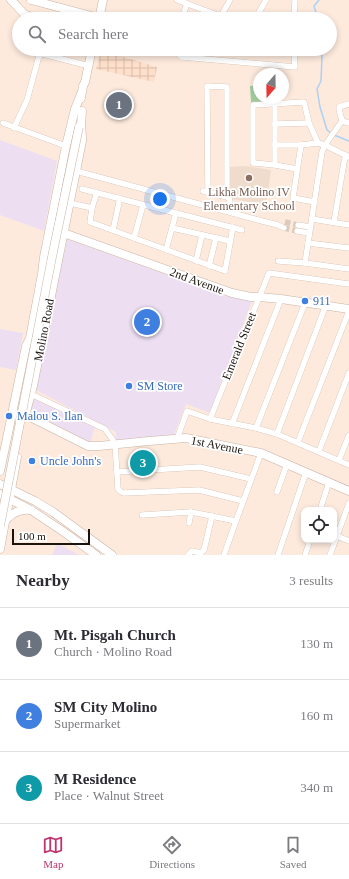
<!DOCTYPE html>
<html lang="en">
<head>
<meta charset="utf-8">
<style>
  body { margin:0; font-family:Georgia,serif; background:#f7f7f7; color:#2b2b33 }
  .controls { position:absolute; right:12px; bottom:12px; display:grid; overflow:hidden; border-radius:8px; box-shadow:0 2px 6px #0003 }
  .controls button { width:36px; height:36px; display:grid; place-items:center; padding:0; border:0; border-bottom:1px solid #e1e1e2; background:#fff; color:#2b2b33; font:20px sans-serif }
  .compass { position:absolute; left:253px; top:68px; width:36px; height:36px; border-radius:50%; background:#fff; box-shadow:0 2px 6px #0003; rotate:200deg }
  .scale { position:absolute; left:12px; bottom:10px; width:78px; box-sizing:border-box; padding-left:4px; border:2px solid #1b130d; border-top:0; font-size:11px; line-height:14px; white-space:nowrap; color:#1b130d; -webkit-text-stroke:3px #fff; paint-order:stroke }
  .you { position:absolute; left:160px; top:199px; width:14px; height:14px; margin:-10px; border:3px solid #fff; border-radius:50%; background:#1a73e8; box-shadow:0 0 0 6px #1a73e833 }
  .badge { display:grid; place-items:center; width:26px; height:26px; border-radius:50%; background:#c03670; color:#fff; font-size:13px; font-weight:700 }
  .pin { position:absolute; translate:-50% -50%; border:2px solid #fff; box-shadow:0 1px 4px #0006 }
  .list { margin:0; padding:0; list-style:none }
  h2 { display:flex; justify-content:space-between; align-items:center; height:52px; margin:0; padding:0 16px; font-size:17px }
  h2 small { font-size:13px; font-weight:400; color:#7c7c81 }
  .list li { display:grid; grid-template-columns:26px 1fr auto; gap:12px; align-items:center; box-sizing:border-box; height:72px; padding:0 16px; border-top:1px solid #e1e1e2 }
  .list b { display:block; font-size:15px; white-space:nowrap }
  .list p { margin:0; font-size:13px; white-space:nowrap; color:#7c7c81 }
  .list em { font-size:13px; font-style:normal; color:#7c7c81 }
  .icon { flex:none; width:22px; height:22px; fill:none; stroke:currentColor; stroke-width:2; stroke-linecap:round; stroke-linejoin:round }
  .map { position:relative; flex:none; width:349px; height:555px; overflow:hidden }
  .search { position:absolute; background:#fff; box-shadow:0 2px 6px #0003; left:12px; right:12px; top:12px; height:44px; display:flex; align-items:center; gap:10px; box-sizing:border-box; padding:0 14px; border-radius:22px; color:#7c7c81; font-size:15px }
  .sheet { height:268px; background:#fff }
  nav { display:flex; justify-content:space-around; align-items:center; box-sizing:border-box; height:56px; border-top:1px solid #e1e1e2; background:#fff; font-size:11px; color:#7c7c81 }
  nav a { display:grid; justify-items:center; gap:2px }
  nav .on { color:#c03670 }
  .map>svg:first-child { display:block }
  .commercial { fill:#eddef2 }
  .industrial { fill:url(#industrial-grid) }
  .education { fill:#f0dccd }
  .pitch { fill:#9fcc9f }
  .lines { fill:none; stroke-linecap:round; stroke-linejoin:round }
  .stream { stroke:#acd1f6; stroke-width:1.5 }
  .street-tunnel { stroke:#dbcabe; stroke-width:5.5; stroke-dasharray:5.5 3; stroke-linecap:butt }
  .street-casing { stroke:#cab4a5; stroke-width:6 }
  .secondary-casing { stroke:#cab4a5; stroke-width:9 }
  .primary-casing { stroke:#cab4a5; stroke-width:9 }
  .street { stroke:#fff; stroke-width:5.5 }
  .secondary { stroke:#fff; stroke-width:8 }
  .primary { stroke:#fff; stroke-width:8 }
  .primary-bridge-casing { stroke:#cab4a5; stroke-width:9; stroke-linecap:butt }
  .primary-bridge { stroke:#fff; stroke-width:8 }
  .education-dot { fill:#8d6e63; stroke:#fff; stroke-width:1.5 }
  .shop-dot { fill:#3f7fe0; stroke:#fff; stroke-width:1.5 }
  .labels { text-anchor:middle; dominant-baseline:central; stroke-width:3.5; stroke-linejoin:round; paint-order:stroke }
  .education-label { font-size:12px; fill:#785e54; stroke:#fff }
  .street-label { font-size:12px; fill:#1b130d; stroke:#fff }
  .shop-label { font-size:12px; fill:#366cbe; stroke:#fff; text-anchor:start }
</style>
</head>
<body>
<div class="map">
<svg width="349" height="555" viewBox="0 0 349 555">
  <defs>
    <pattern id="industrial-grid" width="8" height="8" patternUnits="userSpaceOnUse"><rect width="8" height="8" fill="#fddfca"/><path d="M0 4h8M4 0v8" fill="none" stroke="#d8beac"/></pattern>
  </defs>
  <rect width="100%" height="100%" fill="#fdeadd"/>
  <g class="commercial">
    <path d="M0,140L57,161L44,231L0,215Z"/>
    <path d="M67,239L229,297L253,298L210,413L186,404L173,437L116,440V432L36,390L42,363L45,345Z"/>
    <path d="M0,329L23,333L16,370L0,367Z"/>
    <path d="M33,397L95,427L90,444L30,414Z"/>
    <path d="M57,543L79,555H52Z"/>
  </g>
  <path class="industrial" d="M101,50L157,67L154,82L96,69Z"/>
  <path class="education" d="M246,166L271,170L266,205L232,199L229,187L228,167Z"/>
  <path class="pitch" d="M259,85V98H275V101L251,102L250,86Z"/>
  <g class="lines">
    <g class="stream">
      <path d="M315,19L316,13L314,6L319,0"/>
      <path d="M320,49L322,56L321,81L317,89L320,107L327,130L331,133"/>
      <path d="M334,135L349,141"/>
    </g>
    <g class="street-tunnel">
      <path d="M285,222L298,225"/>
      <path d="M284,228L297,231"/>
    </g>
    <defs>
      <g id="street">
        <path d="M177,0L228,19"/>
        <path d="M221,16L230,0"/>
        <path d="M182,19L187,3"/>
        <path d="M255,19L266,0"/>
        <path d="M294,19L295,0"/>
        <path d="M178,49L177,53L182,57L295,67L294,49"/>
        <path d="M342,121L339,109V107L349,104"/>
        <path d="M342,121L349,123"/>
        <path d="M3,123L66,146"/>
        <path d="M275,124L309,123"/>
        <path d="M14,128L27,100L39,56L43,54L89,66"/>
        <path d="M275,145H301L318,143L325,145L349,157"/>
        <path d="M301,145L293,198L315,202"/>
        <path d="M275,165V104"/>
        <path d="M297,169L275,165L253,163V105L304,102L309,123L318,143"/>
        <path d="M76,171L262,221L278,225L284,228"/>
        <path d="M82,189L242,230"/>
        <path d="M203,191L227,197"/>
        <path d="M97,192L92,208L90,222L225,271L233,227"/>
        <path d="M208,193L207,86L227,87V197L229,198L230,201L227,211"/>
        <path d="M70,203L92,208"/>
        <path d="M312,219L349,225"/>
        <path d="M334,222L344,162L346,155"/>
        <path d="M298,225L310,227"/>
        <path d="M172,228L230,241"/>
        <path d="M113,230L120,198"/>
        <path d="M297,231L309,233"/>
        <path d="M134,238L143,205"/>
        <path d="M308,243L349,248"/>
        <path d="M166,250L176,213"/>
        <path d="M196,261L202,235"/>
        <path d="M278,261L305,263L349,269"/>
        <path d="M305,263L322,152L325,145L342,121"/>
        <path d="M209,266L216,238"/>
        <path d="M31,394L105,429L113,440V444"/>
        <path d="M210,419L269,273L349,284"/>
        <path d="M232,424L281,299"/>
        <path d="M256,428L305,303"/>
        <path d="M277,434L326,305"/>
        <path d="M177,439L187,411L210,419L256,428L277,434L349,465"/>
        <path d="M298,442L349,311"/>
        <path d="M115,444L118,489L120,491L123,493L199,490L243,501"/>
        <path d="M319,451L349,373"/>
        <path d="M339,460L349,435"/>
        <path d="M117,472L200,467L251,479"/>
        <path d="M277,492L287,464"/>
        <path d="M320,510L329,482"/>
        <path d="M142,515L191,512L236,521"/>
        <path d="M189,523L191,512"/>
        <path d="M337,536L349,541"/>
        <path d="M188,555L192,551L201,553L204,550L212,516"/>
        <path d="M224,555L236,521L261,453"/>
        <path d="M278,555L306,472"/>
        <path d="M305,555L310,540"/>
        <path d="M330,555L349,503"/>
      </g>
      <g id="secondary">
        <path d="M11,0L29,19"/>
        <path d="M31,0L99,18"/>
        <path d="M26,15L38,19"/>
        <path d="M58,231L232,293L251,297H259L281,299L349,309"/>
        <path d="M12,414L30,417L88,446H99L149,441L186,438L261,453L349,491"/>
      </g>
      <g id="primary">
        <path d="M99,19L103,0"/>
        <path d="M81,98L83,86L85,82L92,49"/>
        <path d="M25,416L33,386L82,141V137L81,125L82,111"/>
        <path d="M0,471L6,443L26,346L30,338L42,274L44,257L66,146L75,109L81,94"/>
        <path d="M0,484L35,501L53,512L112,555"/>
        <path d="M0,494L31,510L61,530L96,555"/>
        <path d="M5,521C13,512 20,509 31,510"/>
        <path d="M0,549L17,457"/>
      </g>
    </defs>
    <use href="#street" class="street-casing"/>
    <use href="#secondary" class="secondary-casing"/>
    <use href="#primary" class="primary-casing"/>
    <use href="#street" class="street"/>
    <use href="#secondary" class="secondary"/>
    <use href="#primary" class="primary"/>
    <defs>
      <path id="primary-bridge" d="M0,526L52,257L79,127"/>
    </defs>
    <use href="#primary-bridge" class="primary-bridge-casing"/>
    <use href="#primary-bridge" class="primary-bridge"/>
  </g>
  <circle class="education-dot" cx="249" cy="178" r="4"/>
  <g class="shop-dot">
    <circle cx="305" cy="301" r="4"/>
    <circle cx="129" cy="386" r="4"/>
    <circle cx="9" cy="416" r="4"/>
    <circle cx="32" cy="461" r="4"/>
  </g>
  <g class="labels">
    <g class="education-label">
      <text x="249" y="192">Likha Molino IV<tspan x="249" dy="14">Elementary School</tspan></text>
    </g>
    <g class="street-label">
      <text transform="translate(197 281) rotate(20)">2nd Avenue</text>
      <text transform="translate(44 330) rotate(-79)">Molino Road</text>
      <text transform="translate(239 346) rotate(-68)">Emerald Street</text>
      <text transform="translate(217 445) rotate(11)">1st Avenue</text>
    </g>
    <g class="shop-label">
      <text x="313" y="301">911</text>
      <text x="137" y="386">SM Store</text>
      <text x="17" y="416">Malou S. Ilan</text>
      <text x="40" y="461">Uncle John's</text>
    </g>
  </g>
</svg>
<div class="controls">
<button><svg class="icon" aria-label="locate" viewBox="0 0 24 24"><circle cx="12" cy="12" r="6"/><path d="M12 2v4M12 18v4M2 12h4M18 12h4"/></svg></button>
</div>
<svg class="compass" viewBox="-18 -18 36 36"><path d="M0-13l5 13h-10z" fill="#e53935"/><path d="M0 13l5-13h-10z" fill="#7c7c81"/></svg>
<div class="scale">100 m</div>
<div class="you"></div>
<div class="pin badge" style="left:119px;top:105px;background:#6b7280">1</div>
<div class="pin badge" style="left:147px;top:322px;background:#3f7fe0">2</div>
<div class="pin badge" style="left:143px;top:463px;background:#0f9aa8">3</div>
<div class="search"><svg class="icon" aria-label="search" viewBox="0 0 24 24"><circle cx="10" cy="10" r="6"/><path d="M15 15l6 6"/></svg>Search here</div>
</div>
<section class="sheet">
<h2>Nearby<small>3 results</small></h2>
<ul class="list">
<li><span class="badge" style="background:#6b7280">1</span><div><b>Mt. Pisgah Church</b><p>Church · Molino Road</p></div><em>130 m</em></li>
<li><span class="badge" style="background:#3f7fe0">2</span><div><b>SM City Molino</b><p>Supermarket</p></div><em>160 m</em></li>
<li><span class="badge" style="background:#0f9aa8">3</span><div><b>M Residence</b><p>Place · Walnut Street</p></div><em>340 m</em></li>
</ul>
</section>
<nav>
<a class="on"><svg class="icon" aria-label="map" viewBox="0 0 24 24"><path d="M3 6l6-2 6 2 6-2v14l-6 2-6-2-6 2zM9 4v14M15 6v14"/></svg>Map</a>
<a><svg class="icon" aria-label="directions" viewBox="0 0 24 24"><path d="M12 3l9 9-9 9-9-9zM9 14v-3h6M13 9l2 2-2 2"/></svg>Directions</a>
<a><svg class="icon" aria-label="saved" viewBox="0 0 24 24"><path d="M7 4h10v16l-5-4-5 4z"/></svg>Saved</a>
</nav>
</body>
</html>
